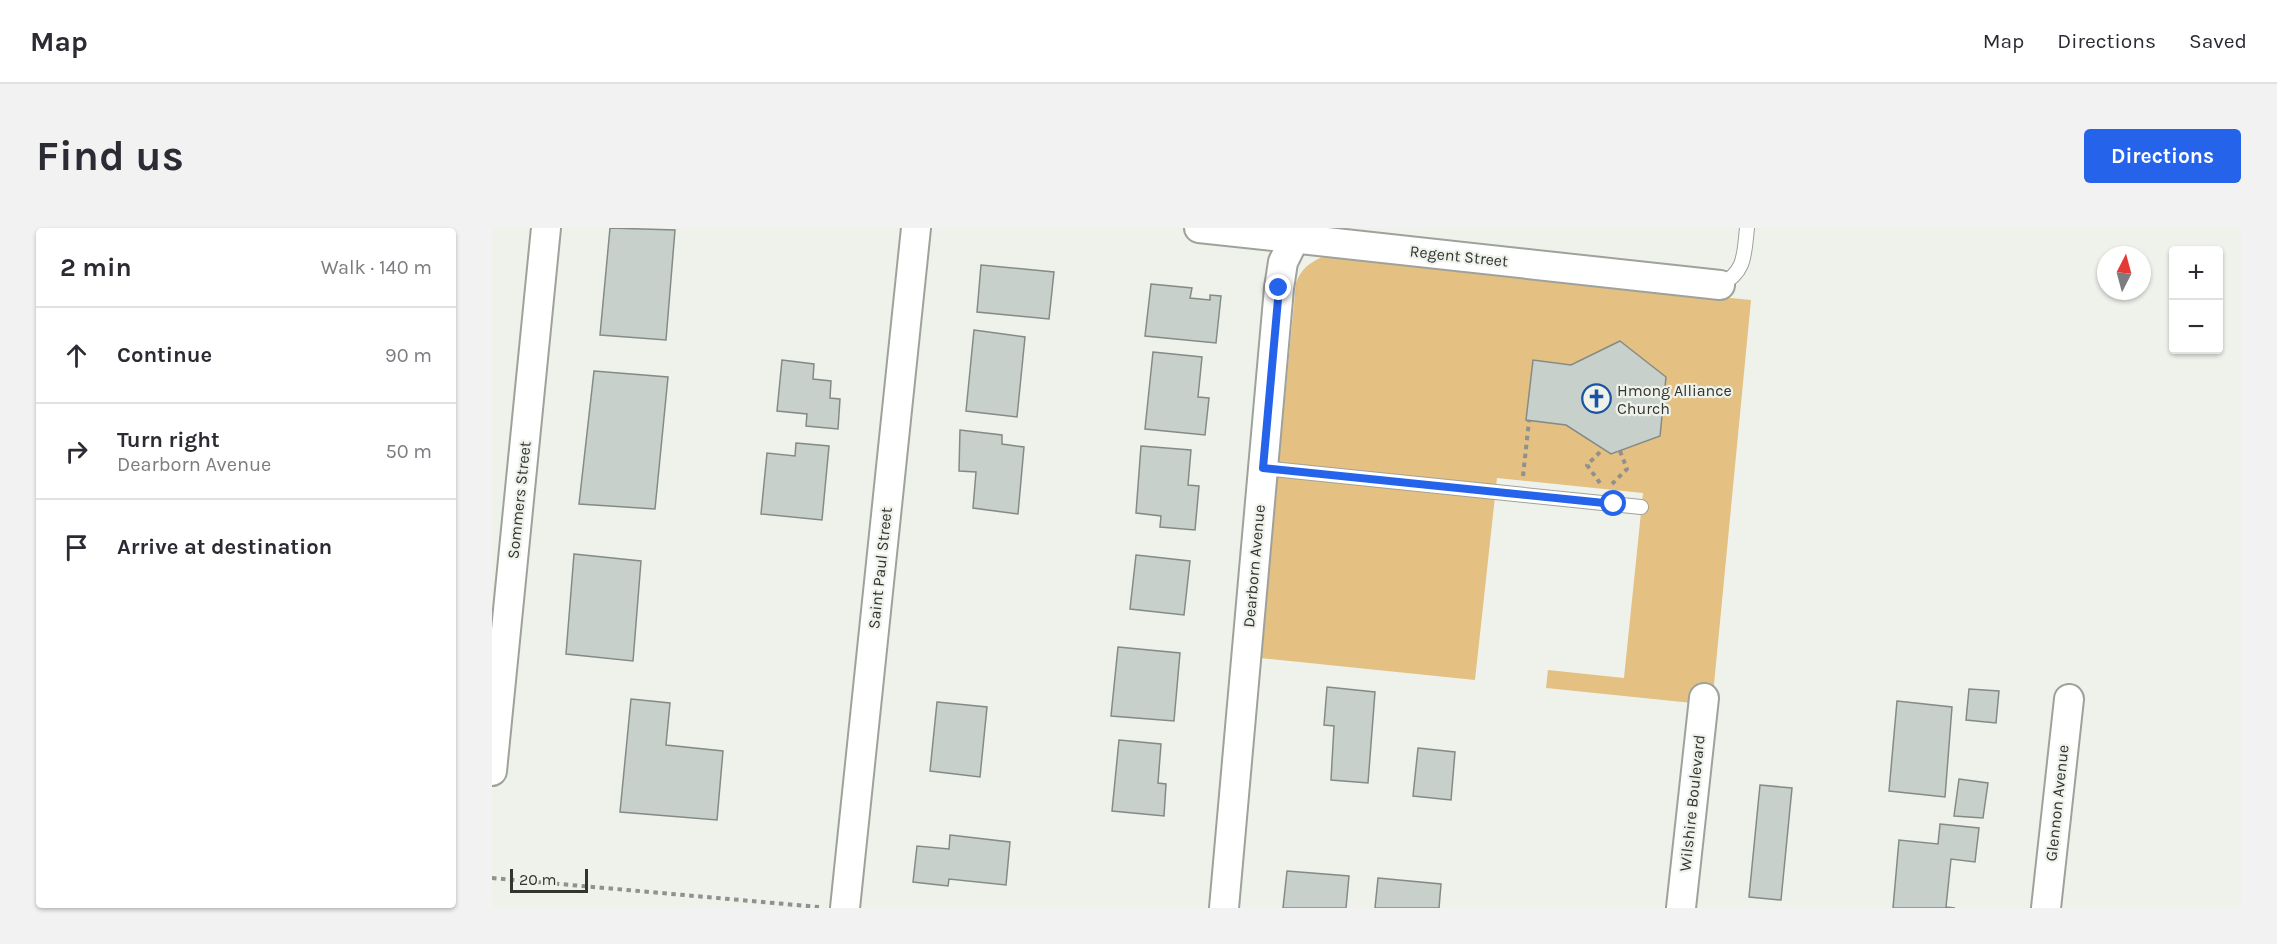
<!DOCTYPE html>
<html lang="en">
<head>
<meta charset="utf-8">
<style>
  body { margin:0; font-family:Karla,sans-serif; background:#f2f2f3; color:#2b2b33 }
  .controls { position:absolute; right:18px; top:18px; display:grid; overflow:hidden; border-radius:6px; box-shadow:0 2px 4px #0004 }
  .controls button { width:54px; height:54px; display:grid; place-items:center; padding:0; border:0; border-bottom:2px solid #e1e1e2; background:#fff; color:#2b2b33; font:30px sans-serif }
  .compass { position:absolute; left:1605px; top:18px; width:54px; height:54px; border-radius:50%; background:#fff; box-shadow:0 2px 4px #0004; rotate:6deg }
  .scale { position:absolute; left:18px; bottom:15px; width:78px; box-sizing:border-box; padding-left:6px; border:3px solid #323431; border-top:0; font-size:16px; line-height:21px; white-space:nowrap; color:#323431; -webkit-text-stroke:4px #eef2eb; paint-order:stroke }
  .stop { position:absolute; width:18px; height:18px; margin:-14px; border:4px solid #2563eb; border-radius:50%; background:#fff }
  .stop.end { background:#2563eb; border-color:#fff; box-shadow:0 2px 6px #0008 }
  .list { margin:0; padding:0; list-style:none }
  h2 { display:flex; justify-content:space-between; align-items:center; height:78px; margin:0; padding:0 24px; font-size:26px }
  h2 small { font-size:20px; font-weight:400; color:#7c7c81 }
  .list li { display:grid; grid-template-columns:39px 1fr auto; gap:18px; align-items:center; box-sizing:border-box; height:96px; padding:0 24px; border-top:2px solid #e1e1e2 }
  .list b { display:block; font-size:22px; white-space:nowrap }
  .list p { margin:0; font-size:20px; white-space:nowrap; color:#7c7c81 }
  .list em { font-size:20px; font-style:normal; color:#7c7c81 }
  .icon { flex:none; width:33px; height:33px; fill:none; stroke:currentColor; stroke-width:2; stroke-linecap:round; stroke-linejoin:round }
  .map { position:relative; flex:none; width:1749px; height:680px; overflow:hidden; border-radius:6px }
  header { display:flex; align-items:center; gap:36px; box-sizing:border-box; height:84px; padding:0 30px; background:#fff; border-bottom:2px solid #e1e1e2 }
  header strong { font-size:28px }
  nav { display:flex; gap:33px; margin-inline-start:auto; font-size:21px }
  .intro { display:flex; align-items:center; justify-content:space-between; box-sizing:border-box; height:144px; padding:0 36px }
  h1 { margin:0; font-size:42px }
  .button { padding:15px 27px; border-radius:6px; background:#2563eb; color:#fff; font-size:21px; font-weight:700 }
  main { display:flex; gap:36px; padding:0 36px }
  aside { flex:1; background:#fff; border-radius:6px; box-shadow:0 2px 4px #0004 }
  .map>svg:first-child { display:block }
  .green { fill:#e4c082; fill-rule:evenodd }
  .building { fill:#c8d0cb; stroke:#848b86; stroke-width:1.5 }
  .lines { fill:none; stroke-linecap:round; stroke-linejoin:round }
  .service-casing { stroke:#9ea29b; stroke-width:16 }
  .minor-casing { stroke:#9ea29b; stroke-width:32 }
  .path { stroke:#8e918c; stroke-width:4; stroke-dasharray:4.5 4.5; stroke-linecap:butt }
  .service { stroke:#fff; stroke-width:14 }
  .minor { stroke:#fff; stroke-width:28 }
  .route { stroke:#2563eb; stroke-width:8 }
  .labels { text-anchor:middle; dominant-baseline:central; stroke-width:4.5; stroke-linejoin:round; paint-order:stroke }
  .street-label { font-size:16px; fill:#323431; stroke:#eef2eb }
  .poi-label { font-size:16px; fill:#323431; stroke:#eef2eb; text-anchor:start }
</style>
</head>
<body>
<header>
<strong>Map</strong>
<nav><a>Map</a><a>Directions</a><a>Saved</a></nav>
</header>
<div class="intro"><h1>Find us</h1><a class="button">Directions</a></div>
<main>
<aside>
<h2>2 min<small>Walk · 140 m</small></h2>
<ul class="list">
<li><svg class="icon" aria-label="ahead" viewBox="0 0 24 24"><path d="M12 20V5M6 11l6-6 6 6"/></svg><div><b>Continue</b></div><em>90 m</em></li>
<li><svg class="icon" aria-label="right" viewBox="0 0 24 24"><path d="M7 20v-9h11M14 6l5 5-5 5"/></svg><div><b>Turn right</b><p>Dearborn Avenue</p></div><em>50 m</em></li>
<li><svg class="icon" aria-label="arrive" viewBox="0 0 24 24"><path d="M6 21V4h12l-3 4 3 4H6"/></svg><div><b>Arrive at destination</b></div></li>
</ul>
</aside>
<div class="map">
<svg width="1749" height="680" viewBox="0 0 1749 680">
  <rect width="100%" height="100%" fill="#eef2eb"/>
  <path class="green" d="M830,29L1259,72L1220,477L1054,460L1056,442L1132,450L1151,265L1005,250L983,452L768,430L804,55C809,41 817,35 830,29ZM1128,113L1174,149L1168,208L1119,226L1074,197L1035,192L1041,133L1079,137Z"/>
  <g class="building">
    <path d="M118,0L183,2L174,112L108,107Z"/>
    <path d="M489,37L562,44L557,91L485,84Z"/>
    <path d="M659,56L700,60L698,70L718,72V67L729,68L724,115L653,108Z"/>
    <path d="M482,102L533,109L525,189L474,183Z"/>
    <path d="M1128,113L1174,149L1168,208L1119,226L1074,197L1034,192L1041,132L1079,137Z"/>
    <path d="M661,124L710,129L706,169L717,170L713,207L653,201Z"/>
    <path d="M290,132L322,136L321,151L339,153L338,170L348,171L346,201L314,198L315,186L285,183Z"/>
    <path d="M102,143L176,149L163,281L87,276Z"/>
    <path d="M468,202L510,207V216L532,219L526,286L481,280L484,244L467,243Z"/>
    <path d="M304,215L337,218L330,292L269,286L275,225L303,228Z"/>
    <path d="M649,218L699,222L696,257L707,258L703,302L668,299L669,288L644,285Z"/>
    <path d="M82,326L149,333L141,433L74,426Z"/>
    <path d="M644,327L698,333L692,387L638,381Z"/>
    <path d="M626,419L688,425L682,493L619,488Z"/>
    <path d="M835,459L883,464L876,555L839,552L842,498L832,497Z"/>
    <path d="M1477,461L1507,463L1504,495L1474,492Z"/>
    <path d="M139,471L178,475L174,517L231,523L225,592L128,584Z"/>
    <path d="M1405,473L1460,479L1453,569L1397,563Z"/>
    <path d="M445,474L495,479L488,549L438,543Z"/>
    <path d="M627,512L669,516L666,555L674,556L672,588L620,583Z"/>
    <path d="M926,520L963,524L959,572L921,568Z"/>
    <path d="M1467,551L1496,555L1491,590L1462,588Z"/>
    <path d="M1268,557L1300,560L1289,672L1257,669Z"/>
    <path d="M1448,596L1487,600L1483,634L1459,631L1454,679L1463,680H1401L1407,612L1446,616Z"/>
    <path d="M458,607L518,614L514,657L457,651L456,658L421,654L425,618L457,621Z"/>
    <path d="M795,643L857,648L854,680H791Z"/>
    <path d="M886,650L949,656L947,680H883Z"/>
  </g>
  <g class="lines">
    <defs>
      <g id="service">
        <path d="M1228,57C1254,44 1252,26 1255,0"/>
        <path d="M771,240L1149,279"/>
      </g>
      <g id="minor">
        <path d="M707,0L1228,57"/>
        <path d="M0,543L54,0"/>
        <path d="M353,680L424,0"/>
        <path d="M732,680L787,60L791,34L808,0"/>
        <path d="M1189,680L1212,470"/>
        <path d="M1554,680L1577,471"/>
      </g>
    </defs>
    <use href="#service" class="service-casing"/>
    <use href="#minor" class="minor-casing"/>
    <g class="path">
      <path d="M1031,248L1037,193"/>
      <path d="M1108,255L1095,237L1111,221"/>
      <path d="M1120,256L1135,241L1128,223"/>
      <path d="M0,650L327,679"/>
    </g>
    <use href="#service" class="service"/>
    <use href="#minor" class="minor"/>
  </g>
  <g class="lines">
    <path class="route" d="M787,60L771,240L1122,276"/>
  </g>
  <defs>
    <symbol id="church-ring" viewBox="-11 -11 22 22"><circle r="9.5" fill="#eef2eb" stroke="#1a52a4" stroke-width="1.5"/><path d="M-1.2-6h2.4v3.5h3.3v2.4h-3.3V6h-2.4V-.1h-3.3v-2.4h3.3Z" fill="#1a52a4"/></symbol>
  </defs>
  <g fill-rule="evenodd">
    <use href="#church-ring" x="1088" y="154" width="33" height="33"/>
  </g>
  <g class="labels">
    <g class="street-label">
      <text transform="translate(967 28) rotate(6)">Regent Street</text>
      <text transform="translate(27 272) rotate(-84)">Sommers Street</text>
      <text transform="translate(762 338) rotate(-85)">Dearborn Avenue</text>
      <text transform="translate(388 340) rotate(-84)">Saint Paul Street</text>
      <text transform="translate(1200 575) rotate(-84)">Wilshire Boulevard</text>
      <text transform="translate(1565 575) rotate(-84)">Glennon Avenue</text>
    </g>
    <g class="poi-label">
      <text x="1125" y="162">Hmong Alliance<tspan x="1125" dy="18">Church</tspan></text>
    </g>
  </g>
</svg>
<div class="controls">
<button>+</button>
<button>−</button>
</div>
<svg class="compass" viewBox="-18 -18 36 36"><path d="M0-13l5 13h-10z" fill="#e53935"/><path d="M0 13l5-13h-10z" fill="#7c7c81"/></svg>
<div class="scale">20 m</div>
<div class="stop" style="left:1122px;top:276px"></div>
<div class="stop end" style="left:787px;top:60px"></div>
</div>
</main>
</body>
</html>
